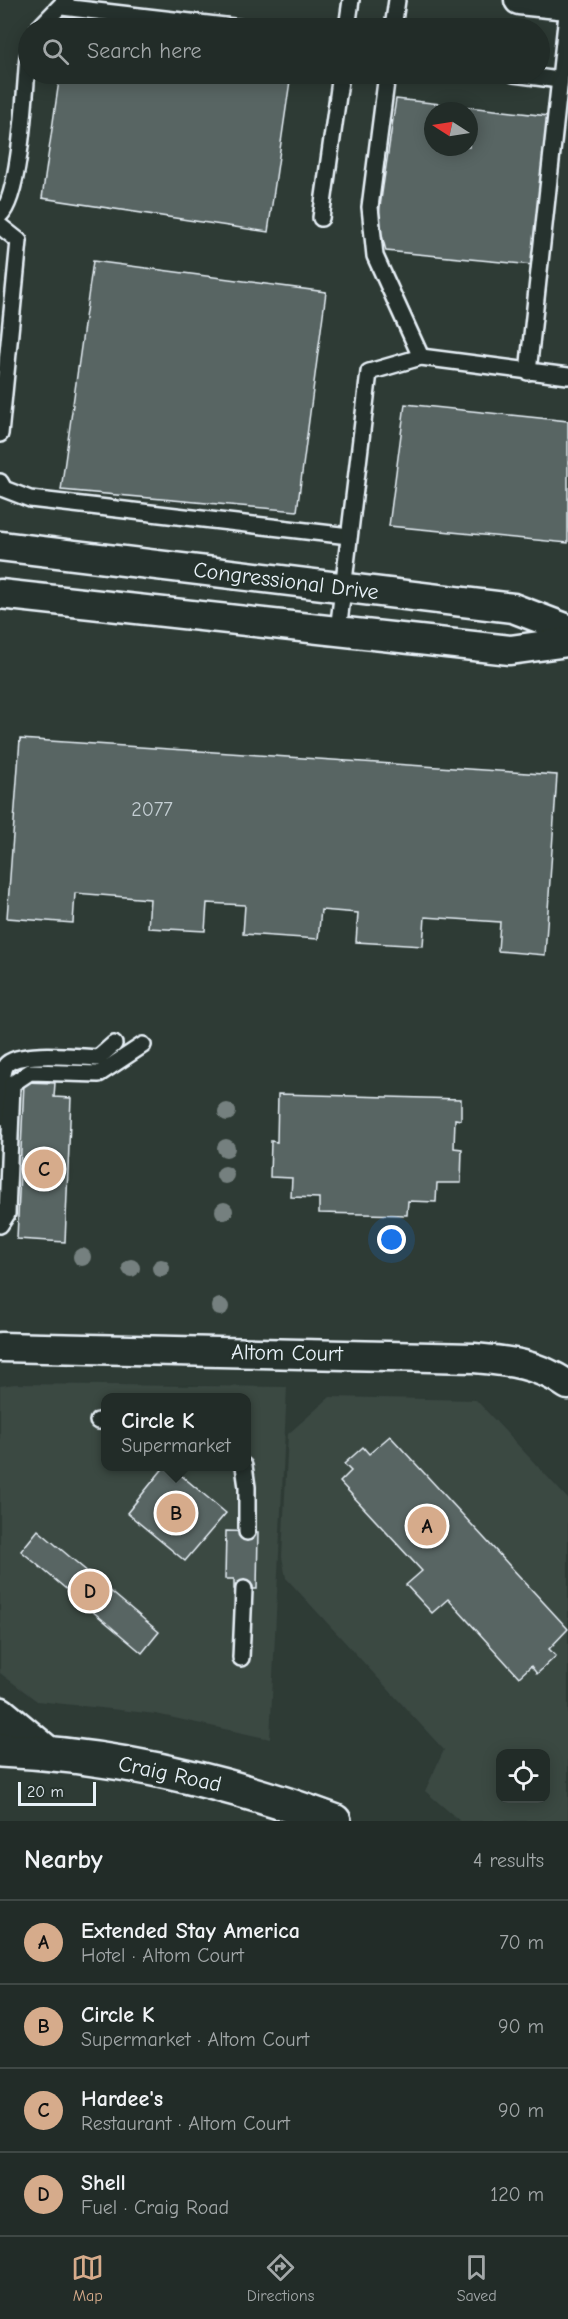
<!DOCTYPE html>
<html lang="en">
<head>
<meta charset="utf-8">
<style>
  body { margin:0; font-family:"Comic Neue",sans-serif; background:#2a3430; color:#f1f3f6 }
  .controls { position:absolute; right:18px; bottom:18px; display:grid; overflow:hidden; border-radius:12px; box-shadow:0 3px 15px #0003 }
  .controls button { width:54px; height:54px; display:grid; place-items:center; padding:0; border:0; border-bottom:2px solid #3f4845; background:#222c28; color:#f1f3f6; font:30px sans-serif }
  .compass { position:absolute; left:424px; top:102px; width:54px; height:54px; border-radius:50%; background:#222c28; box-shadow:0 3px 15px #0003; rotate:282deg }
  .scale { position:absolute; left:18px; bottom:15px; width:78px; box-sizing:border-box; padding-left:6px; border:3px solid #e8f1f8; border-top:0; font-size:16px; line-height:21px; white-space:nowrap; color:#e8f1f8; -webkit-text-stroke:4px #26332d; paint-order:stroke }
  .you { position:absolute; left:392px; top:1240px; width:21px; height:21px; margin:-15px; border:4px solid #fff; border-radius:50%; background:#1a73e8; box-shadow:0 0 0 9px #1a73e833 }
  .badge { display:grid; place-items:center; width:39px; height:39px; border-radius:50%; background:#d6ab8b; color:#111; font-size:20px; font-weight:700 }
  .pin { position:absolute; translate:-50% -50%; border:3px solid #fff; box-shadow:0 2px 6px #0006 }
  .popup { position:absolute; left:101px; top:1393px; width:150px; height:78px; box-sizing:border-box; display:grid; place-content:center; border-radius:12px; background:#222c28; filter:drop-shadow(0 2px 4px #0005); font-size:20px; white-space:nowrap; color:#a2a7a8 }
  .popup b { font-size:22px; color:#f1f3f6 }
  .popup::after { content:''; position:absolute; left:50%; top:100%; margin-left:-12px; border:12px solid transparent; border-top-color:#222c28 }
  .list { margin:0; padding:0; list-style:none }
  h2 { display:flex; justify-content:space-between; align-items:center; height:78px; margin:0; padding:0 24px; font-size:26px }
  h2 small { font-size:20px; font-weight:400; color:#a2a7a8 }
  .list li { display:grid; grid-template-columns:39px 1fr auto; gap:18px; align-items:center; box-sizing:border-box; height:84px; padding:0 24px; border-top:2px solid #3f4845 }
  .list b { display:block; font-size:22px; white-space:nowrap }
  .list p { margin:0; font-size:20px; white-space:nowrap; color:#a2a7a8 }
  .list em { font-size:20px; font-style:normal; color:#a2a7a8 }
  .icon { flex:none; width:33px; height:33px; fill:none; stroke:currentColor; stroke-width:2; stroke-linecap:round; stroke-linejoin:round }
  .map { position:relative; flex:none; width:568px; height:1821px; overflow:hidden }
  .search { position:absolute; background:#222c28; box-shadow:0 3px 15px #0003; left:18px; right:18px; top:18px; height:66px; display:flex; align-items:center; gap:15px; box-sizing:border-box; padding:0 21px; border-radius:33px; color:#a2a7a8; font-size:22px }
  .sheet { height:414px; background:#222c28 }
  nav { display:flex; justify-content:space-around; align-items:center; box-sizing:border-box; height:84px; border-top:2px solid #3f4845; background:#222c28; font-size:16px; color:#a2a7a8 }
  nav a { display:grid; justify-items:center; gap:3px }
  nav .on { color:#d6ab8b }
  .map>svg:first-child { display:block }
  .built { fill:#3b4843; fill-rule:evenodd }
  .building { fill:#596563; stroke:#e8f1f8; stroke-width:1.5; fill-rule:evenodd }
  .lines { fill:none; stroke-linecap:round; stroke-linejoin:round }
  .lane-casing { stroke:#e8f1f8; stroke-width:20 }
  .street-casing { stroke:#e8f1f8; stroke-width:33 }
  .secondary-casing { stroke:#e8f1f8; stroke-width:38 }
  .lane { stroke:#26332d; stroke-width:15 }
  .street { stroke:#26332d; stroke-width:28 }
  .secondary { stroke:#26332d; stroke-width:33 }
  .tree { fill:#75807f }
  .labels { text-anchor:middle; dominant-baseline:central; stroke-width:4.5; stroke-linejoin:round; paint-order:stroke }
  .number-label { font-size:20px; fill:#c4ced3 }
  .street-label { font-size:22px; fill:#e8f1f8; stroke:#26332d }
</style>
</head>
<body>
<div class="map">
<svg width="568" height="1821" viewBox="0 0 568 1821">
  <rect width="100%" height="100%" fill="#2e3b35"/>
  <filter id="ink" filterUnits="userSpaceOnUse"><feTurbulence type="fractalNoise" baseFrequency=".0167" numOctaves="2"/><feDisplacementMap in="SourceGraphic" scale="12" xChannelSelector="R" yChannelSelector="G"/><feConvolveMatrix kernelMatrix="1 2 1 2 8 2 1 2 1" color-interpolation-filters="sRGB"/></filter>
  <g filter="url(#ink)">
    <g class="built">
      <path d="M15,1384L287,1387L270,1739L156,1714L37,1701L0,1673V1386ZM106,1398H246V1466H106Z"/>
      <path d="M330,1397L476,1400L568,1499V1821H460L425,1791L444,1750L286,1578L282,1557L288,1434ZM500,1754H546V1798H500Z"/>
    </g>
    <g class="building">
      <path d="M67,22L132,28H66Z"/>
      <path d="M60,74H291L268,232L42,198Z"/>
      <path d="M396,99L548,116L533,265L386,251L378,220ZM433,111H469V147H433Z"/>
      <path d="M93,261L326,292L297,511L61,490Z"/>
      <path d="M405,404L568,421V543L389,526Z"/>
      <path d="M20,739L557,775L545,955L498,951L500,922L425,917L423,946L356,942L358,913L321,910L318,939L243,934L245,905L207,903L205,931L148,928L150,899L75,893L73,923L7,918Z"/>
      <path d="M24,1082L55,1083L54,1097L71,1098L65,1242L17,1239Z"/>
      <path d="M278,1094L461,1099V1120L455,1119L454,1148L462,1149L461,1183H437L436,1202L408,1201L407,1215L319,1213V1198L291,1197L292,1178L270,1177L271,1141L277,1142Z"/>
      <path d="M390,1436L568,1629L549,1649L556,1656L537,1674L531,1666L519,1677L448,1599L432,1613L406,1585L422,1571L340,1482L351,1471L344,1464L363,1447L369,1454Z"/>
      <path d="M165,1466H170L226,1513L185,1561L127,1513Z"/>
      <path d="M38,1530L159,1632L142,1653L21,1551Z"/>
      <path d="M226,1531L258,1532L257,1589H234V1579H225Z"/>
    </g>
    <g class="lines">
      <defs>
        <g id="lane">
          <path d="M62,7L242,28"/>
          <path d="M39,28L66,0"/>
          <path d="M347,28L351,0"/>
          <path d="M393,28L397,0"/>
          <path d="M387,74L370,207L375,256L421,357"/>
          <path d="M514,74L559,80"/>
          <path d="M0,215C21,196 25,88 28,56"/>
          <path d="M321,218L341,74"/>
          <path d="M0,226L19,241L0,434"/>
          <path d="M528,372L568,5"/>
          <path d="M0,482L4,489L30,499L349,536"/>
          <path d="M338,631L369,372L421,357L568,376"/>
          <path d="M0,1117C1,1103 0,1076 6,1065C18,1050 78,1057 98,1058L114,1044"/>
          <path d="M0,1225L7,1214L12,1084L30,1072L99,1074L143,1045"/>
          <path d="M98,1421H106"/>
          <path d="M244,1466L247,1487V1532"/>
          <path d="M241,1658L244,1589"/>
        </g>
        <g id="street">
          <path d="M519,0L568,5"/>
          <path d="M0,546L513,608L568,629"/>
          <path d="M0,594L510,650L568,642"/>
          <path d="M0,1347L474,1358C509,1361 538,1364 568,1385"/>
        </g>
        <g id="secondary">
          <path d="M0,1714L46,1752"/>
          <path d="M0,1750C116,1755 226,1781 334,1821"/>
        </g>
      </defs>
      <use href="#lane" class="lane-casing"/>
      <use href="#street" class="street-casing"/>
      <use href="#secondary" class="secondary-casing"/>
      <use href="#lane" class="lane"/>
      <use href="#street" class="street"/>
      <use href="#secondary" class="secondary"/>
    </g>
    <g class="tree">
      <circle cx="227" cy="1112" r="9"/>
      <circle cx="226" cy="1148" r="9"/>
      <circle cx="225" cy="1175" r="9"/>
      <circle cx="224" cy="1211" r="9"/>
      <circle cx="82" cy="1257" r="9"/>
      <circle cx="131" cy="1268" r="9"/>
      <circle cx="161" cy="1268" r="9"/>
      <circle cx="220" cy="1307" r="9"/>
    </g>
  </g>
  <g class="labels">
    <g class="number-label">
      <text x="152" y="809">2077</text>
    </g>
    <g class="street-label">
      <text transform="translate(286 581) rotate(7)">Congressional Drive</text>
      <text transform="translate(287 1353) rotate(1)">Altom Court</text>
      <text transform="translate(170 1774) rotate(12)">Craig Road</text>
    </g>
  </g>
</svg>
<div class="controls">
<button><svg class="icon" aria-label="locate" viewBox="0 0 24 24"><circle cx="12" cy="12" r="6"/><path d="M12 2v4M12 18v4M2 12h4M18 12h4"/></svg></button>
</div>
<svg class="compass" viewBox="-18 -18 36 36"><path d="M0-13l5 13h-10z" fill="#e53935"/><path d="M0 13l5-13h-10z" fill="#a2a7a8"/></svg>
<div class="scale">20 m</div>
<div class="you"></div>
<div class="pin badge" style="left:427px;top:1526px">A</div>
<div class="pin badge" style="left:176px;top:1513px">B</div>
<div class="popup"><b>Circle K</b>Supermarket</div>
<div class="pin badge" style="left:44px;top:1169px">C</div>
<div class="pin badge" style="left:90px;top:1591px">D</div>
<div class="search"><svg class="icon" aria-label="search" viewBox="0 0 24 24"><circle cx="10" cy="10" r="6"/><path d="M15 15l6 6"/></svg>Search here</div>
</div>
<section class="sheet">
<h2>Nearby<small>4 results</small></h2>
<ul class="list">
<li><span class="badge">A</span><div><b>Extended Stay America</b><p>Hotel · Altom Court</p></div><em>70 m</em></li>
<li><span class="badge">B</span><div><b>Circle K</b><p>Supermarket · Altom Court</p></div><em>90 m</em></li>
<li><span class="badge">C</span><div><b>Hardee's</b><p>Restaurant · Altom Court</p></div><em>90 m</em></li>
<li><span class="badge">D</span><div><b>Shell</b><p>Fuel · Craig Road</p></div><em>120 m</em></li>
</ul>
</section>
<nav>
<a class="on"><svg class="icon" aria-label="map" viewBox="0 0 24 24"><path d="M3 6l6-2 6 2 6-2v14l-6 2-6-2-6 2zM9 4v14M15 6v14"/></svg>Map</a>
<a><svg class="icon" aria-label="directions" viewBox="0 0 24 24"><path d="M12 3l9 9-9 9-9-9zM9 14v-3h6M13 9l2 2-2 2"/></svg>Directions</a>
<a><svg class="icon" aria-label="saved" viewBox="0 0 24 24"><path d="M7 4h10v16l-5-4-5 4z"/></svg>Saved</a>
</nav>
</body>
</html>
